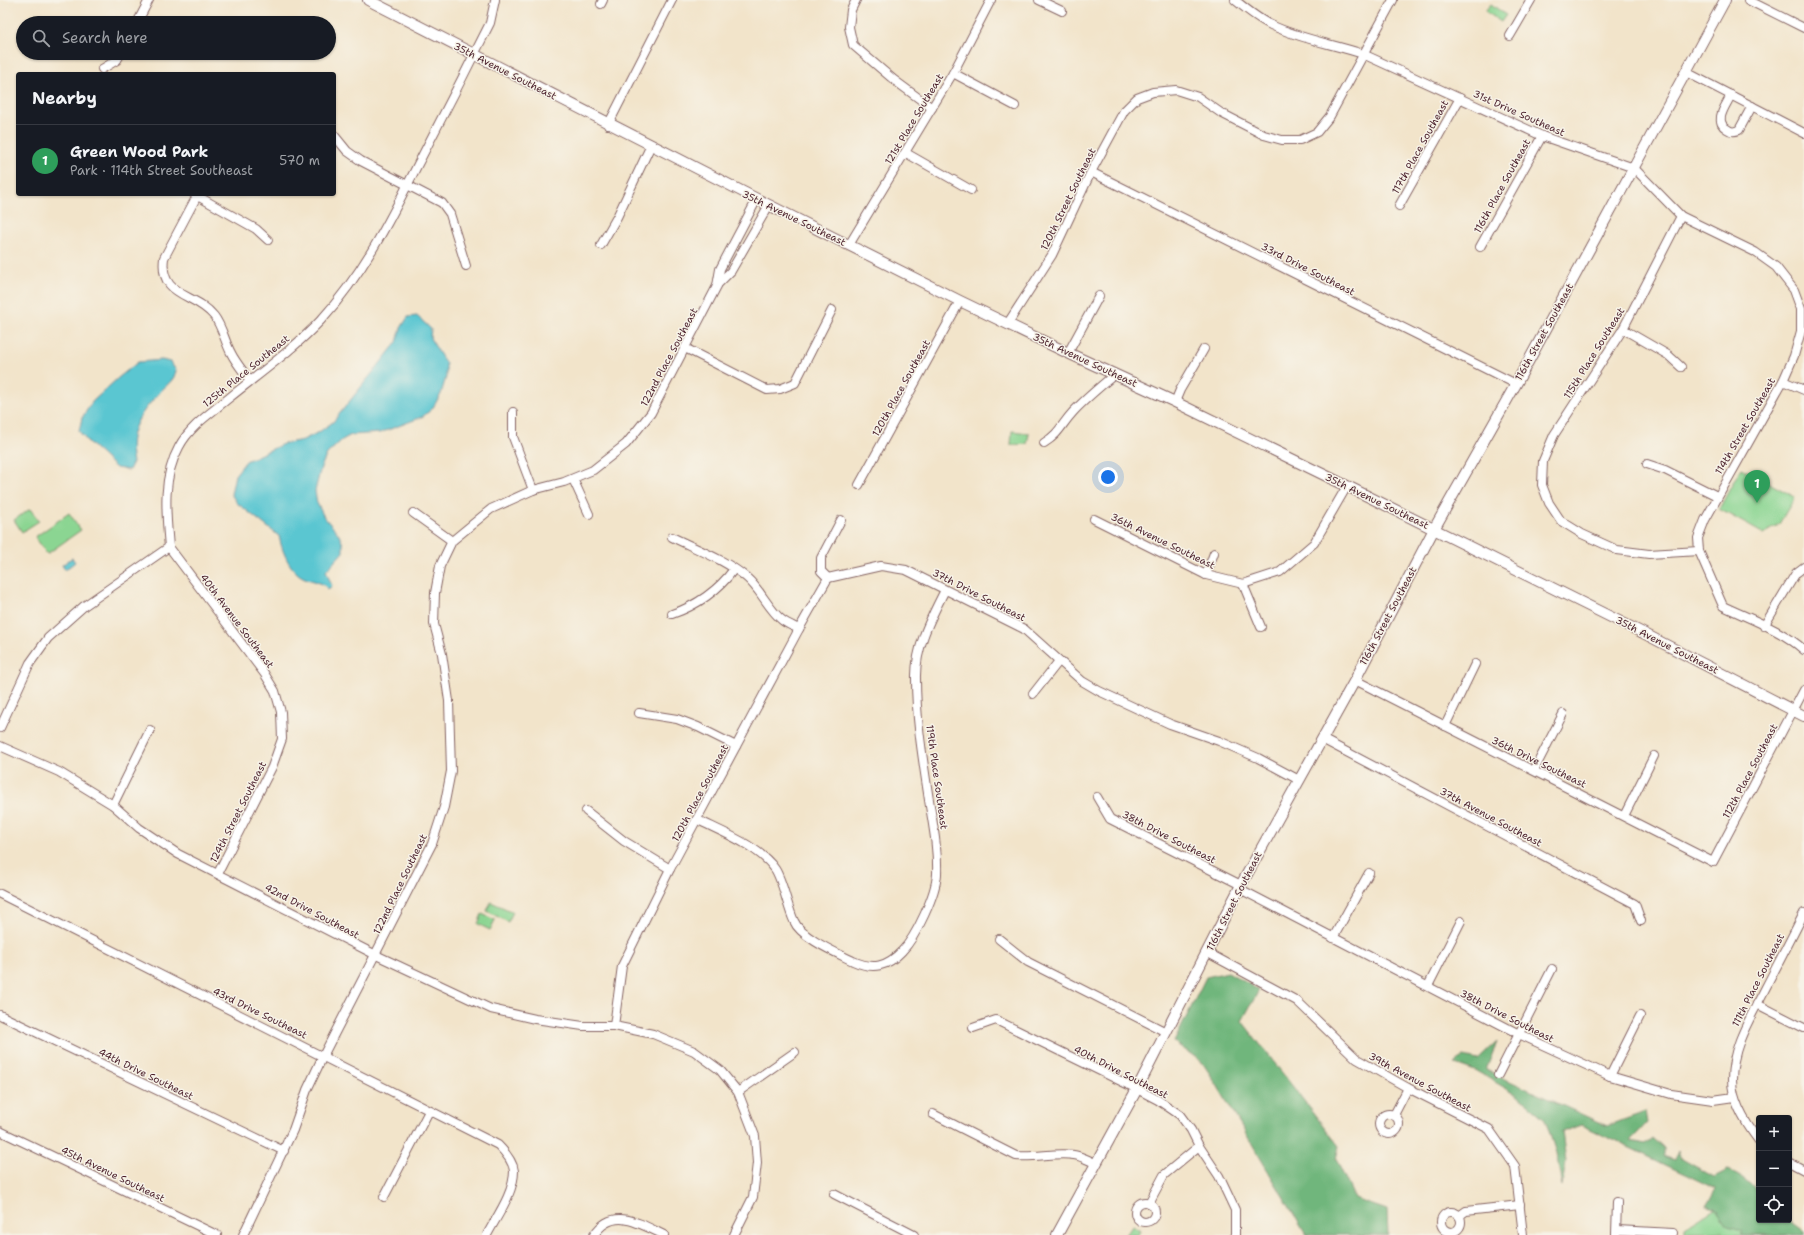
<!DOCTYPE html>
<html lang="en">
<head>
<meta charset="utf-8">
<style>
  body { margin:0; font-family:"Shantell Sans",sans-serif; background:#20242c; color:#f1f3f6 }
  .controls { position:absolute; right:12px; bottom:12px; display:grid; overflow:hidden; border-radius:4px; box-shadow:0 1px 3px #0004 }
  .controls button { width:36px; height:36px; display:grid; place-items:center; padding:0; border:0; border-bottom:1px solid #363941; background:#171b24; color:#f1f3f6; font:20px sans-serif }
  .you { position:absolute; left:1108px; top:477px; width:14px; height:14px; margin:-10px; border:3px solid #fff; border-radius:50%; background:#1a73e8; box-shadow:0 0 0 6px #1a73e833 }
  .badge { display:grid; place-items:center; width:26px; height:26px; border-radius:50%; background:#8c9099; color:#fff; font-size:13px; font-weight:700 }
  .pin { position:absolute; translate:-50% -33px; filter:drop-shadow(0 1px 2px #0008) }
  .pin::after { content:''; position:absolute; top:21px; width:14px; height:12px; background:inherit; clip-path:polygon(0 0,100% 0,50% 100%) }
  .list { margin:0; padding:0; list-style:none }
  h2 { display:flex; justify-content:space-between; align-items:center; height:52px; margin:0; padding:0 16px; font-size:17px }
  h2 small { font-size:13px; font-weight:400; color:#9ea1a6 }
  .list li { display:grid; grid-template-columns:26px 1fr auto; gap:12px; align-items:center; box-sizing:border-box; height:72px; padding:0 16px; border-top:1px solid #363941 }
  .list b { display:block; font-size:15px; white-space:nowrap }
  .list p { margin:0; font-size:13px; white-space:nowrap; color:#9ea1a6 }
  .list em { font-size:13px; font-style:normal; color:#9ea1a6 }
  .icon { flex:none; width:22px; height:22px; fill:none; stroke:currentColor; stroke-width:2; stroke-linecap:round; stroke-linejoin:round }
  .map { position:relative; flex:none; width:1804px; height:1235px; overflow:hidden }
  .search { position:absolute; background:#171b24; box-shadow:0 1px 3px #0004; left:16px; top:16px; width:320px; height:44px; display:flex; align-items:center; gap:10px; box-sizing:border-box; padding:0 14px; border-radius:22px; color:#9ea1a6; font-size:15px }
  .panel { position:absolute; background:#171b24; box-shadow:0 1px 3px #0004; left:16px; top:72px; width:320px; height:124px; border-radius:4px }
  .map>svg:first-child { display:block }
  .green { fill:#8bd592; stroke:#6a7a5e }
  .forest { fill:#70b67c; stroke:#5d6a54 }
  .water { fill:#5ac6d1; stroke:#52727e }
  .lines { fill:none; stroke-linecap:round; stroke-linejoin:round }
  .minor-casing { stroke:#856463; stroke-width:10 }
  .tertiary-casing { stroke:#856463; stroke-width:12 }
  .minor { stroke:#fff; stroke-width:8 }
  .tertiary { stroke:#fff; stroke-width:10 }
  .labels { text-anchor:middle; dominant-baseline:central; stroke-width:3; stroke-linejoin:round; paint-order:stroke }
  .street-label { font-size:10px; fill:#4a1f2b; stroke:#f7f3e8 }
</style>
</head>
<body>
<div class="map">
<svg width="1804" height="1235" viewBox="0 0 1804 1235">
  <rect width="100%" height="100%" fill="#f7f3e8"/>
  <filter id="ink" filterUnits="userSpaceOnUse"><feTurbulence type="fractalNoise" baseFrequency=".025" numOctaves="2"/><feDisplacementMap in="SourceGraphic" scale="8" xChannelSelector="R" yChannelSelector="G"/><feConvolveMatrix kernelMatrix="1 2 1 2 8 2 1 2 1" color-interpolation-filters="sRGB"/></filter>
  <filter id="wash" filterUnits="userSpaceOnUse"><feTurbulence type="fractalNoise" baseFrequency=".012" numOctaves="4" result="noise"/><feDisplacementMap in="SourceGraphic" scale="16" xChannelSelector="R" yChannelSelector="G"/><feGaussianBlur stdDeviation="0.9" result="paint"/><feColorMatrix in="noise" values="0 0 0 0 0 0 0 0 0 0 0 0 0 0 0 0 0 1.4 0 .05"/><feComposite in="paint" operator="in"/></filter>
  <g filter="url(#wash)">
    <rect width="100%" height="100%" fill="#f2e4ca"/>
    <g class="green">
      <path d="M1491,4L1506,15L1501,22L1485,11Z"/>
      <path d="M1012,431L1029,433L1027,444L1011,445Z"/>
      <path d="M1741,468L1795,497L1779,524L1764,534L1719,509Z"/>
      <path d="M30,509L39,521L22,532L14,520Z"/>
      <path d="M69,513L81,530L47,554L35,537Z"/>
      <path d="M491,902L513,912L508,922L487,911Z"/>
      <path d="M482,914L495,920L490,930L478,924Z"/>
      <path d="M1721,1205L1786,1235H1724L1722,1232L1685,1233V1228Z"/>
      <path d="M1133,1225L1140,1230L1138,1235H1126Z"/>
    </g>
    <g class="forest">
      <path d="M1228,972L1259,990L1242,1021L1339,1146L1336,1159L1355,1199L1387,1210L1388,1235H1306L1217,1085L1202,1062L1174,1042L1206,977Z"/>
      <path d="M1497,1042L1486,1070L1607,1126L1645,1112L1647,1123L1630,1141L1646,1144L1653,1138L1664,1148V1156L1675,1160L1679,1150L1682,1159L1714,1177L1728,1170C1739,1174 1756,1184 1759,1197C1761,1204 1759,1213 1759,1220H1789L1804,1231V1235H1742V1230L1728,1226L1716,1209L1706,1205L1716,1189L1582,1125L1562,1132L1566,1161L1562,1186L1556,1153L1545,1119L1517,1095L1478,1072L1455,1064L1464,1057L1478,1060Z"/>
    </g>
    <g class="water">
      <path d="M417,316L431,329L430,338L446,364V377L441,394L432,409L422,417L380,433L351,435L342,440L327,454L321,467L315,491L317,503L324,517L338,533L343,544V552L326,571L332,586L328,589C321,581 314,582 305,578C290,572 282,551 279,536L237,503L231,494L235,475L246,461L283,444L303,440L319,432L333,422L397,342L401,328L408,317Z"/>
      <path d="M162,360L170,362L176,370C175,379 169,383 163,389C141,412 126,430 133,462L129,470L116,468L87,441L79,431L82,418L92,402L118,378L138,362Z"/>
      <path d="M72,558L75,562L65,570L62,565Z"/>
    </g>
  </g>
  <g filter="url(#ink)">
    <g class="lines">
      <defs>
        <g id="minor">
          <path d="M856,0L851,10L849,27L853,45L894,80L932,108"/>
          <path d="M1039,0L1062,11"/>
          <path d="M1235,0C1246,9 1258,19 1271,25C1300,39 1333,44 1363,54L1542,136L1634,168L1681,216L1755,252L1776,267L1794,290L1801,309V331L1794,356L1783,381L1705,520L1698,538L1699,551L1723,606C1750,619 1782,630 1804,650"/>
          <path d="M1748,0L1804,28"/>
          <path d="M601,4L603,0"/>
          <path d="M137,23L149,0"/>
          <path d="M1510,36L1531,0"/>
          <path d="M102,69L117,60L121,53"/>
          <path d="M1686,72L1804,133"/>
          <path d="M953,73L1015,106"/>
          <path d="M1731,95C1726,106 1713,121 1727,129C1731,132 1734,132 1739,130L1752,106"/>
          <path d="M608,125L672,0"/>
          <path d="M334,135L347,151L361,161L442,203L450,214L466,266"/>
          <path d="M906,153L971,190"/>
          <path d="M1091,172L1516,384"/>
          <path d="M194,194L256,229L268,240"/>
          <path d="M198,194L164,258C159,298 195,292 214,316C222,326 225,342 231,353C236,363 244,372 250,381"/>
          <path d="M1399,206L1460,98"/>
          <path d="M1681,216L1623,329L1554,435L1543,461L1542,485L1549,503L1561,521L1582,534L1617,550L1649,554L1699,551"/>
          <path d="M601,245L617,217L651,145"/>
          <path d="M849,245L953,73L991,0"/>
          <path d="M1480,247L1542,136"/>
          <path d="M717,285L731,271L769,205"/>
          <path d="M1008,323L1052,255L1091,172L1124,111L1137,98L1153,92L1176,90L1198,97L1221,113L1264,135L1282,140H1300L1317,132L1330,116L1393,0"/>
          <path d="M1623,329L1668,355L1681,367"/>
          <path d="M685,348L767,390L780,389L795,383L832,310"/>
          <path d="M1068,353L1099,296"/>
          <path d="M1783,381L1804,390"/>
          <path d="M1175,402L1180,390L1204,349"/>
          <path d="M513,412V437L533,490"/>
          <path d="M1044,443C1060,433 1061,425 1073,412C1086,398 1101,386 1115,374"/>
          <path d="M1647,464L1665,470L1717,496"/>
          <path d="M573,479L589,514"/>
          <path d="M859,485L960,301"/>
          <path d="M413,513L452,541"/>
          <path d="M1094,519L1206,575L1243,584L1280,572L1314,543L1347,486"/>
          <path d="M672,537C696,549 726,560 747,578C761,590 768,609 782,620C787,624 793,626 799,629"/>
          <path d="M169,547L264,673L275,691L281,712L282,739L272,767L218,873"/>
          <path d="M1206,575L1214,553"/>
          <path d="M828,578L881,566L906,570L1024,629L1082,681L1099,691L1170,724L1219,741L1258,758L1299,780"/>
          <path d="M828,578L821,571V558L841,520"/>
          <path d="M1243,584L1261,627"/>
          <path d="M672,614C696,606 719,590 734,569"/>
          <path d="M1764,626L1796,573L1804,567"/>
          <path d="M1355,680L1713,862L1804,690"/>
          <path d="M1033,694L1059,661"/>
          <path d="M639,713L677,719L698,727L736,746"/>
          <path d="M1445,726L1475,664"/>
          <path d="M0,728L30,663L48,638L84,606L169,547C166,513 162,478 179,447C190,426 211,413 229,398C260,373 294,349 321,320C363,274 390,220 417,166C442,118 466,71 490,23L495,0"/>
          <path d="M1322,739L1635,904L1641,921"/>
          <path d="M0,746L59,772L113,805L139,828L178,854L376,955L491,1009L535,1019L583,1026H614L653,1034L694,1051L720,1070L738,1092L755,1136L757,1163L753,1197L734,1235"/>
          <path d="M1534,770L1563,714"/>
          <path d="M1097,797L1110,819L1241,885"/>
          <path d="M113,805L150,730"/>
          <path d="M586,811L624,841L670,869"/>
          <path d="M1624,816L1654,756"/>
          <path d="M698,820C722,832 759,846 775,869C783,881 787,906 794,921C801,938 837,953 853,961C873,970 887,967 902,951C916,937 936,894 937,874C938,849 933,825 929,800C923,760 916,719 916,679C915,647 931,618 945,590"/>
          <path d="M1240,889L1519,1034L1610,1076L1671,1094L1713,1100L1734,1097"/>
          <path d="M0,894L498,1145C505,1152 513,1161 514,1171C514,1193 497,1216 487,1235"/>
          <path d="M1333,938L1369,873"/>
          <path d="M999,939L1028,962L1166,1032"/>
          <path d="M1208,953L1297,1001L1357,1059L1408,1088L1489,1129L1515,1166L1523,1235"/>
          <path d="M1428,986L1461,921"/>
          <path d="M1757,1004L1804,1028"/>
          <path d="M0,1015L284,1151"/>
          <path d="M614,1026L622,966L670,869L799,629L828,578"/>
          <path d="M973,1028L996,1020L1137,1089L1158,1100L1180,1115L1191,1130L1199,1146L1219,1176L1235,1210V1235"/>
          <path d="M1498,1075L1552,969"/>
          <path d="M1610,1076L1640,1016"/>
          <path d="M738,1092L795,1052"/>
          <circle cx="1389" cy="1124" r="10"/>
          <path d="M933,1114L1016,1156C1036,1158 1056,1152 1074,1155C1081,1156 1088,1160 1095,1163"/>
          <path d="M1394,1115L1408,1088"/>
          <path d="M0,1131L217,1235"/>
          <path d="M1759,1141C1746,1124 1732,1102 1732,1080C1732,1046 1750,1019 1765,989C1778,964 1791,939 1804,913"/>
          <path d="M1789,1162L1804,1170"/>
          <path d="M834,1194L914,1235"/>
          <path d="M384,1197L429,1111"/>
          <circle cx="1145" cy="1212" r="10"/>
          <path d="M1149,1203L1164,1175L1199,1146"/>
          <circle cx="1451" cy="1222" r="10"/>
          <path d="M1459,1216L1466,1211L1520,1205"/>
          <path d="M1617,1230L1673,1233"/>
          <path d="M1616,1234L1617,1202"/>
          <path d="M243,1235L293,1130L307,1090L323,1056L432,844L444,807L451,771L449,701L442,654L434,624L435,593L440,566L452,541L491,509L533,490L564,482L593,470L626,444L651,413L717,286L720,269L757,199"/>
          <path d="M594,1235C613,1206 639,1223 664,1235"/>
        </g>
        <g id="tertiary">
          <path d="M368,0L757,199L960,301L1068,353L1175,402L1347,486L1643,633L1804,716"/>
          <path d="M1057,1235L1137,1089L1241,885L1355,680L1434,529L1516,384L1725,0"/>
        </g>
      </defs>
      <use href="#minor" class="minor-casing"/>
      <use href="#tertiary" class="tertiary-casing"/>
      <use href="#minor" class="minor"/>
      <use href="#tertiary" class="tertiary"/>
    </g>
  </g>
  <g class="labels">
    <g class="street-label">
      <text transform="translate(505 71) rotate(27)">35th Avenue Southeast</text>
      <text transform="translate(1519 113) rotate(24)">31st Drive Southeast</text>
      <text transform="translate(914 119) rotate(-59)">121st Place Southeast</text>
      <text transform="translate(1420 147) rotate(-61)">117th Place Southeast</text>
      <text transform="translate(1502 186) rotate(-61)">116th Place Southeast</text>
      <text transform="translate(1068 199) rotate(-64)">120th Street Southeast</text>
      <text transform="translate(794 218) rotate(26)">35th Avenue Southeast</text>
      <text transform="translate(1308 269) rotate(27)">33rd Drive Southeast</text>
      <text transform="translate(1544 332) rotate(-61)">116th Street Southeast</text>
      <text transform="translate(1594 353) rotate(-58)">115th Place Southeast</text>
      <text transform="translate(669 357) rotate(-62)">122nd Place Southeast</text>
      <text transform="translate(1085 360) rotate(25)">35th Avenue Southeast</text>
      <text transform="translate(246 371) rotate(-39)">125th Place Southeast</text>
      <text transform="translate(901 388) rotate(-61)">120th Place Southeast</text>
      <text transform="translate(1745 426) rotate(-60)">114th Street Southeast</text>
      <text transform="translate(1377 501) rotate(26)">35th Avenue Southeast</text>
      <text transform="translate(1163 541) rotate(26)">36th Avenue Southeast</text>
      <text transform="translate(979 595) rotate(27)">37th Drive Southeast</text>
      <text transform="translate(1388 616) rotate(-62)">116th Street Southeast</text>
      <text transform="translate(237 621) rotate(53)">40th Avenue Southeast</text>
      <text transform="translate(1667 645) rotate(27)">35th Avenue Southeast</text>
      <text transform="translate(1539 762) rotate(26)">36th Drive Southeast</text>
      <text transform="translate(1750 771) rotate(-62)">112th Place Southeast</text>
      <text transform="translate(937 777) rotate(82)">119th Place Southeast</text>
      <text transform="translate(700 793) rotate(-62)">120th Place Southeast</text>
      <text transform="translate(238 812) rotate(-63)">124th Street Southeast</text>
      <text transform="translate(1491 817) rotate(28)">37th Avenue Southeast</text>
      <text transform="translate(1169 837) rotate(27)">38th Drive Southeast</text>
      <text transform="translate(400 884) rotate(-64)">122nd Place Southeast</text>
      <text transform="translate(1234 901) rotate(-63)">116th Street Southeast</text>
      <text transform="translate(312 911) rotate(28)">42nd Drive Southeast</text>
      <text transform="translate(1758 980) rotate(-63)">111th Place Southeast</text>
      <text transform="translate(260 1013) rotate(26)">43rd Drive Southeast</text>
      <text transform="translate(1507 1016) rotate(27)">38th Drive Southeast</text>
      <text transform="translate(1121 1072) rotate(27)">40th Drive Southeast</text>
      <text transform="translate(146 1074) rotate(26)">44th Drive Southeast</text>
      <text transform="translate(1420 1082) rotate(28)">39th Avenue Southeast</text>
      <text transform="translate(113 1174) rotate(26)">45th Avenue Southeast</text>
    </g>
  </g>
</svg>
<div class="controls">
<button>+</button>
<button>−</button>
<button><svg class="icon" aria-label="locate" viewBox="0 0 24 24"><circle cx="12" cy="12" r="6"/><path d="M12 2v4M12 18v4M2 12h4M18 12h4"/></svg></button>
</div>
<div class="you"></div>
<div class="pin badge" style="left:1757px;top:503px;background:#2e9e5b">1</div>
<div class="search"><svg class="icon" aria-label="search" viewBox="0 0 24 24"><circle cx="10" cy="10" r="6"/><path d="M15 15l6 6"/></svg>Search here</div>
<section class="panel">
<h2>Nearby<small></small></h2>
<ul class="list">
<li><span class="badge" style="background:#2e9e5b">1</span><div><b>Green Wood Park</b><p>Park · 114th Street Southeast</p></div><em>570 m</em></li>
</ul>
</section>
</div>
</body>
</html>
